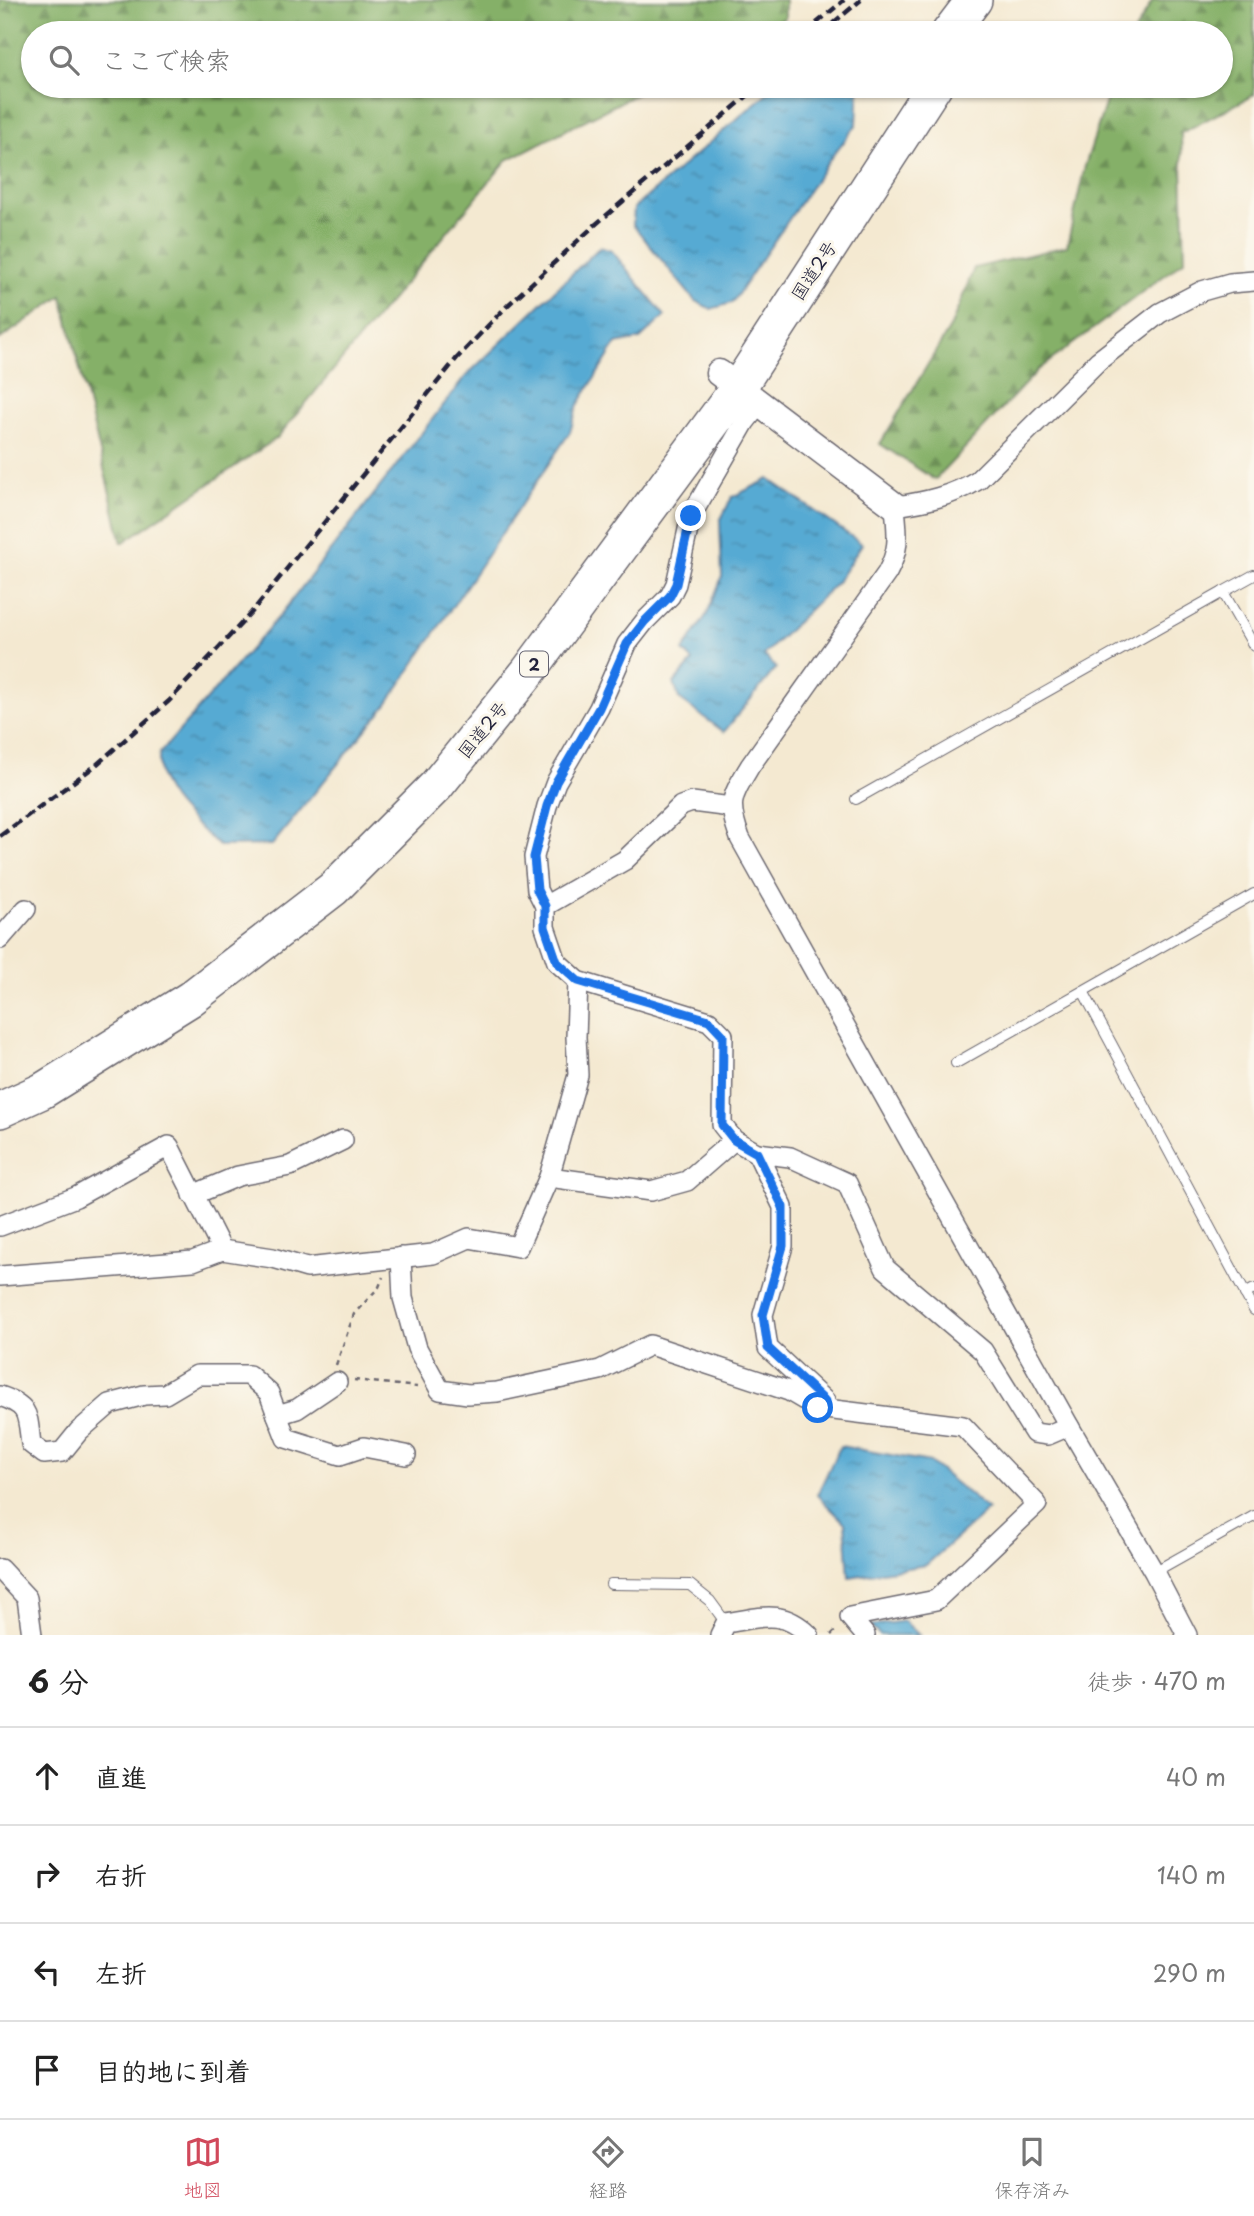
<!DOCTYPE html>
<html lang="ja">
<head>
<meta charset="utf-8">
<style>
  body { margin:0; font-family:"Playpen Sans","Klee One",sans-serif; background:#f6f6f6; color:#222 }
  .stop { position:absolute; width:21px; height:21px; margin:-16px; border:5px solid #1a73e8; border-radius:50%; background:#fff }
  .stop.end { background:#1a73e8; border-color:#fff; box-shadow:0 2px 7px #0008 }
  .list { margin:0; padding:0; list-style:none }
  h2 { display:flex; justify-content:space-between; align-items:center; height:91px; margin:0; padding:0 28px; font-size:30px }
  h2 small { font-size:23px; font-weight:400; color:#767676 }
  .list li { display:grid; grid-template-columns:46px 1fr auto; gap:21px; align-items:center; box-sizing:border-box; height:98px; padding:0 28px; border-top:2px solid #e0e0e0 }
  .list b { display:block; font-size:26px; white-space:nowrap }
  .list em { font-size:23px; font-style:normal; color:#767676 }
  .icon { flex:none; width:38px; height:38px; fill:none; stroke:currentColor; stroke-width:2; stroke-linecap:round; stroke-linejoin:round }
  .map { position:relative; flex:none; width:1254px; height:1635px; overflow:hidden }
  .search { position:absolute; background:#fff; box-shadow:0 2px 5px #0004; left:21px; right:21px; top:21px; height:77px; display:flex; align-items:center; gap:18px; box-sizing:border-box; padding:0 24px; border-radius:38px; color:#767676; font-size:26px }
  .sheet { height:483px; background:#fff }
  nav { display:flex; justify-content:space-around; align-items:center; box-sizing:border-box; height:98px; border-top:2px solid #e0e0e0; background:#fff; font-size:19px; color:#767676 }
  nav a { display:grid; justify-items:center; gap:4px }
  nav .on { color:#d1495b }
  .map>svg:first-child { display:block }
  .forest { fill:url(#forest-firs); stroke:#546951; stroke-width:2 }
  .water { fill:url(#water-ripples); stroke:#3c6687; stroke-width:2 }
  .lines { fill:none; stroke-linecap:round; stroke-linejoin:round }
  .lane-casing { stroke:#6c6870; stroke-width:12 }
  .street-casing { stroke:#6c6870; stroke-width:22 }
  .secondary-casing { stroke:#6c6870; stroke-width:29 }
  .highway-casing { stroke:#6c6870; stroke-width:38 }
  .path { stroke:#6c6870; stroke-width:2.5; stroke-dasharray:5 5; stroke-linecap:butt }
  .lane { stroke:#fff; stroke-width:10 }
  .street { stroke:#fff; stroke-width:19 }
  .secondary { stroke:#fff; stroke-width:26 }
  .highway { stroke:#fff; stroke-width:35 }
  .rail { stroke:#22223b; stroke-width:4.5; stroke-dasharray:10 5; stroke-linecap:butt }
  .route { stroke:#1a73e8; stroke-width:9 }
  .labels { text-anchor:middle; dominant-baseline:central; stroke-width:6; stroke-linejoin:round; paint-order:stroke }
  .shield { fill:#fbf7ec; stroke:#636270; stroke-width:2 }
  .shield-label { font-size:16px; font-weight:bold; fill:#22223b }
  .street-label { font-size:18px; fill:#22223b; stroke:#fbf7ec }
</style>
</head>
<body>
<div class="map">
<svg width="1254" height="1635" viewBox="0 0 1254 1635">
  <defs>
    <pattern id="forest-firs" width="22" height="20" patternUnits="userSpaceOnUse" patternTransform="scale(1.75)"><rect width="22" height="20" fill="#85b067"/><path d="M5 1l3.5 6h-7zM16 11l3.5 6h-7z" fill="#6c8f56"/></pattern>
    <pattern id="water-ripples" width="26" height="14" patternUnits="userSpaceOnUse" patternTransform="scale(1.75)"><rect width="26" height="14" fill="#57aad3"/><path d="M2 4q2-2 4 0t4 0M15 11q2-2 4 0t4 0" fill="none" stroke="#488aac"/></pattern>
  </defs>
  <rect width="100%" height="100%" fill="#fbf7ec"/>
  <filter id="ink" filterUnits="userSpaceOnUse"><feTurbulence type="fractalNoise" baseFrequency=".0143" numOctaves="2"/><feDisplacementMap in="SourceGraphic" scale="14" xChannelSelector="R" yChannelSelector="G"/><feConvolveMatrix kernelMatrix="1 2 1 2 8 2 1 2 1" color-interpolation-filters="sRGB"/></filter>
  <filter id="wash" filterUnits="userSpaceOnUse"><feTurbulence type="fractalNoise" baseFrequency=".00686" numOctaves="4" result="noise"/><feDisplacementMap in="SourceGraphic" scale="28" xChannelSelector="R" yChannelSelector="G"/><feGaussianBlur stdDeviation="1.57" result="paint"/><feColorMatrix in="noise" values="0 0 0 0 0 0 0 0 0 0 0 0 0 0 0 0 0 1.4 0 .05"/><feComposite in="paint" operator="in"/></filter>
  <g filter="url(#wash)">
    <rect width="100%" height="100%" fill="#f4e9d1"/>
    <g class="forest">
      <path d="M0,0H785V18L755,33H33V86H652L507,160L277,438L122,543L62,296L0,339Z"/>
      <path d="M1153,0H1254V95L1181,133L1185,260L1038,370L935,480L880,444L951,326L974,268L1067,246L1085,166L1111,86H1221V33H1134Z"/>
    </g>
    <g class="water">
      <path d="M775,86H859L857,124L830,159L732,303L711,309L695,301L633,225L634,208Z"/>
      <path d="M600,247L612,251L665,316L640,339L616,344L578,405L570,432L387,704L272,845L219,846C195,823 151,791 160,753L281,614L466,376Z"/>
      <path d="M769,479L862,544L837,582L764,655L776,668L724,732L679,699L674,683L693,661L683,651L707,614L722,577L720,521L732,497Z"/>
      <path d="M840,1446L930,1462L988,1510L926,1565L849,1577L845,1523L817,1495Z"/>
      <path d="M904,1621L919,1635H880L869,1626Z"/>
    </g>
  </g>
  <g filter="url(#ink)">
    <g class="lines">
      <defs>
        <g id="lane">
          <path d="M1254,575L1223,592L1254,646"/>
          <path d="M856,799L1223,592"/>
          <path d="M1254,894L1083,991L1254,1310"/>
          <path d="M956,1063L1083,991"/>
          <path d="M1245,1294L1254,1289"/>
          <path d="M1154,1572L1254,1516"/>
          <path d="M611,1584L690,1585L710,1601L726,1623"/>
        </g>
        <g id="street">
          <path d="M731,807L692,802L681,806L625,860L545,906V927L557,962L578,981L709,1021L723,1035L722,1125L734,1140L757,1153L790,1157L847,1183L885,1268L983,1351L1034,1433L1048,1435L1069,1426"/>
          <path d="M545,906L537,890L534,857L547,806L556,782L599,708L627,644L645,621L670,596L676,584L691,516L745,422L760,403"/>
          <path d="M0,939L26,909"/>
          <path d="M757,1153L783,1207V1246L763,1315L768,1348L825,1401V1408"/>
          <path d="M549,1177L651,1191L687,1181L734,1140"/>
          <path d="M193,1195L238,1176L290,1166L343,1140"/>
          <path d="M0,1226L76,1197L169,1146L222,1250"/>
          <path d="M401,1257L403,1298L417,1348L440,1390L468,1394L497,1392L563,1378L600,1370L650,1345L789,1391L818,1408L963,1426L1037,1504L936,1600L850,1617L865,1635"/>
          <path d="M0,1276L193,1261L222,1250L273,1258L307,1268L433,1254L469,1238L518,1247L549,1177L578,1075L576,1037L578,981"/>
          <path d="M0,1396C30,1406 27,1414 31,1444L44,1454L62,1452L79,1431L110,1404L144,1395L165,1394L197,1375H249L269,1393L277,1415L297,1409L337,1382"/>
          <path d="M277,1415L286,1438L340,1455L364,1447L406,1455"/>
          <path d="M0,1569L27,1598L32,1635"/>
          <path d="M720,1635L726,1623C760,1618 782,1608 809,1635"/>
          <path d="M1187,1635L1154,1572L1069,1426L740,838C727,802 731,798 750,766L887,573C901,547 897,534 895,506C925,502 952,496 978,480L1098,361L1160,313L1202,291L1230,283L1254,281"/>
        </g>
        <path id="secondary" d="M719,373L895,506"/>
        <g id="highway">
          <path d="M949,33L974,0"/>
          <path d="M0,1110L42,1091L190,999L333,889L436,786L528,672L738,388L934,86"/>
        </g>
      </defs>
      <use href="#lane" class="lane-casing"/>
      <use href="#street" class="street-casing"/>
      <use href="#secondary" class="secondary-casing"/>
      <use href="#highway" class="highway-casing"/>
      <g class="path">
        <path d="M336,1365L354,1314L379,1287L383,1277"/>
        <path d="M354,1380L417,1387"/>
        <path d="M831,1635L838,1628"/>
      </g>
      <use href="#lane" class="lane"/>
      <use href="#street" class="street"/>
      <use href="#secondary" class="secondary"/>
      <use href="#highway" class="highway"/>
      <g class="rail">
        <path d="M805,33L844,0"/>
        <path d="M821,33L861,0"/>
        <path d="M0,836L95,766L169,701L251,613L457,358L508,305L595,225L759,86"/>
      </g>
    </g>
  </g>
  <g class="lines" filter="url(#ink)">
    <path class="route" d="M691,516L676,584L670,596L645,621L627,644L599,708L556,782L547,806L534,857L537,890L545,906V927L557,962L578,981L709,1020L723,1035L722,1125L734,1140L757,1153L783,1207V1246L763,1315L768,1348L825,1401V1408H818"/>
  </g>
  <g class="labels">
    <rect class="shield" x="520" y="651.5" width="28" height="25" rx="5"/>
    <g class="shield-label">
      <text x="534" y="664">2</text>
    </g>
    <g class="street-label">
      <text transform="translate(813 270) rotate(-57)">国道2号</text>
      <text transform="translate(482 729) rotate(-51)">国道2号</text>
    </g>
  </g>
</svg>
<div class="stop" style="left:818px;top:1408px"></div>
<div class="stop end" style="left:691px;top:516px"></div>
<div class="search"><svg class="icon" aria-label="search" viewBox="0 0 24 24"><circle cx="10" cy="10" r="6"/><path d="M15 15l6 6"/></svg>ここで検索</div>
</div>
<section class="sheet">
<h2>6 分<small>徒歩 · 470 m</small></h2>
<ul class="list">
<li><svg class="icon" aria-label="ahead" viewBox="0 0 24 24"><path d="M12 20V5M6 11l6-6 6 6"/></svg><div><b>直進</b></div><em>40 m</em></li>
<li><svg class="icon" aria-label="right" viewBox="0 0 24 24"><path d="M7 20v-9h11M14 6l5 5-5 5"/></svg><div><b>右折</b></div><em>140 m</em></li>
<li><svg class="icon" aria-label="left" viewBox="0 0 24 24"><path d="M17 20v-9H6M10 6l-5 5 5 5"/></svg><div><b>左折</b></div><em>290 m</em></li>
<li><svg class="icon" aria-label="arrive" viewBox="0 0 24 24"><path d="M6 21V4h12l-3 4 3 4H6"/></svg><div><b>目的地に到着</b></div></li>
</ul>
</section>
<nav>
<a class="on"><svg class="icon" aria-label="map" viewBox="0 0 24 24"><path d="M3 6l6-2 6 2 6-2v14l-6 2-6-2-6 2zM9 4v14M15 6v14"/></svg>地図</a>
<a><svg class="icon" aria-label="directions" viewBox="0 0 24 24"><path d="M12 3l9 9-9 9-9-9zM9 14v-3h6M13 9l2 2-2 2"/></svg>経路</a>
<a><svg class="icon" aria-label="saved" viewBox="0 0 24 24"><path d="M7 4h10v16l-5-4-5 4z"/></svg>保存済み</a>
</nav>
</body>
</html>
